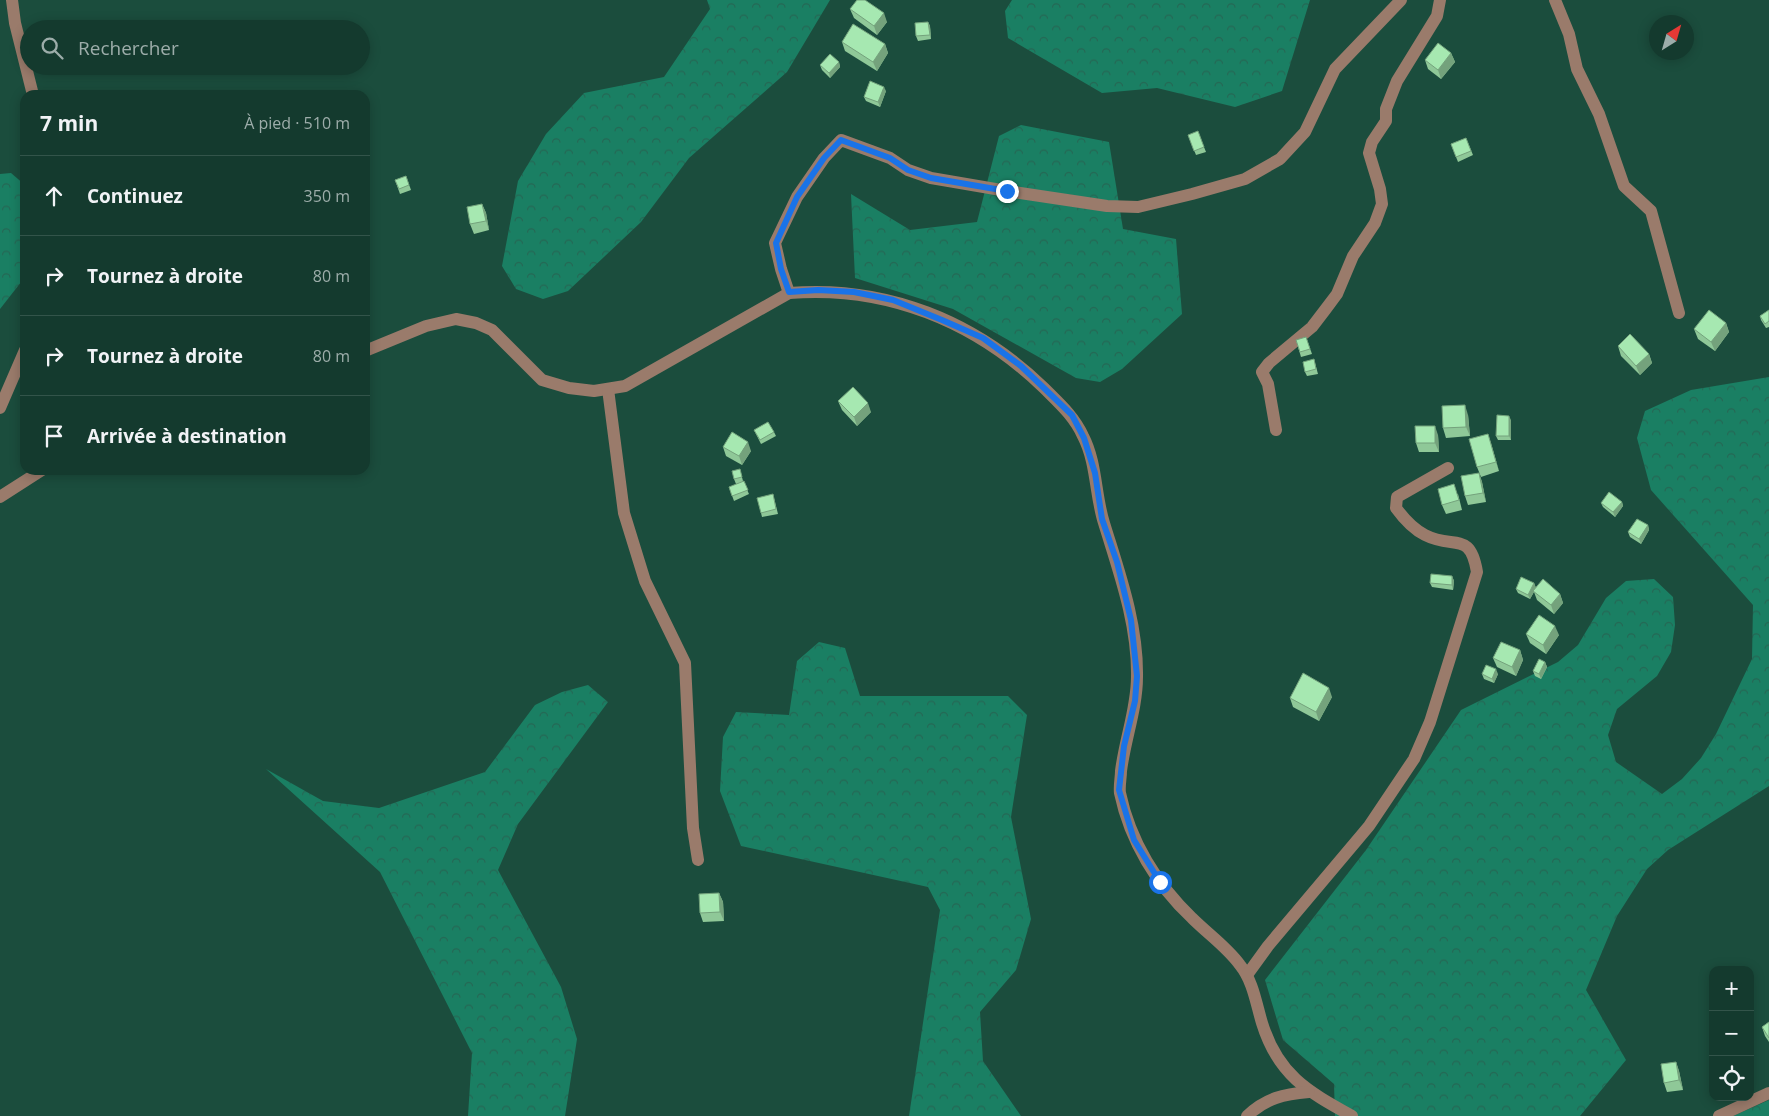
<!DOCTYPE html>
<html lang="fr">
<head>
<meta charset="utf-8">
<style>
  body { margin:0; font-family:"Open Sans",sans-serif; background:#1d4136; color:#f1f3f6 }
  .controls { position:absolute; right:15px; bottom:15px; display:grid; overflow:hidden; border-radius:10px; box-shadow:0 2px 12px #0003 }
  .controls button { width:45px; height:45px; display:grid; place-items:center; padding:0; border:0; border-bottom:1px solid #33544a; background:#143a2e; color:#f1f3f6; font:25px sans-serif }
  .compass { position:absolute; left:1649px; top:15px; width:45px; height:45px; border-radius:50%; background:#143a2e; box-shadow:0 2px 12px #0003; rotate:37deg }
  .stop { position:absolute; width:15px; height:15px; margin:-11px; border:4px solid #1a73e8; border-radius:50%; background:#fff }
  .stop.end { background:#1a73e8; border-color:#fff; box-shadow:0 1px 5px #0008 }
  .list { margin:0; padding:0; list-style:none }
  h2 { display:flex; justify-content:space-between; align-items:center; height:65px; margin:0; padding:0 20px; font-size:21px }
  h2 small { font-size:16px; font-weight:400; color:#9dadaa }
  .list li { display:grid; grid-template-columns:32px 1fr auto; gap:15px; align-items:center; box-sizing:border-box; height:80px; padding:0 20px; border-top:1px solid #33544a }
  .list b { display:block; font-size:19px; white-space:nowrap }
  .list em { font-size:16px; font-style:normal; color:#9dadaa }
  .icon { flex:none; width:28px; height:28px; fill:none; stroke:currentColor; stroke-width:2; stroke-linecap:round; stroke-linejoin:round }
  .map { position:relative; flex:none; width:1769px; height:1116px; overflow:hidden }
  .search { position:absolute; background:#143a2e; box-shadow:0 2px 12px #0003; left:20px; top:20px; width:350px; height:55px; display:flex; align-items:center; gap:12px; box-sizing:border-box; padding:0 18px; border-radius:28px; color:#9dadaa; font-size:19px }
  .panel { position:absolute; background:#143a2e; box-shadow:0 2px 12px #0003; left:20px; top:90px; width:350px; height:385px; border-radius:15px }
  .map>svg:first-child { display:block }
  .forest { fill:url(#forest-crowns) }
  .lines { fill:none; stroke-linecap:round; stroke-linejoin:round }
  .minor { stroke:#9a7b6b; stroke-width:12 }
  .wall { fill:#8fc898 }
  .shaded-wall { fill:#74a27c }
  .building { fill:#a6e8b1; stroke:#74a27c }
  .route { stroke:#1a73e8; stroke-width:6 }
</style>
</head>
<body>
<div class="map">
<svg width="1769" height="1116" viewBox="0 0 1769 1116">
  <defs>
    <pattern id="forest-crowns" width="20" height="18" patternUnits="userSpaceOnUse" patternTransform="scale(1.25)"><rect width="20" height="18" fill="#1a7f63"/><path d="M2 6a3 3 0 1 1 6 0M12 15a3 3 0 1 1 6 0" fill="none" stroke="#256754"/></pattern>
  </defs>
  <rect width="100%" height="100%" fill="#1b4d3d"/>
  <g class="forest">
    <path d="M707,0H830L787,72L689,158L641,222L568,291L543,299L516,289L502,266L518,181L546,134L584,93L664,77L710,9Z"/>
    <path d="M1012,0H1310L1282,91L1235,107L1157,88L1102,93L1008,38L1005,11Z"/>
    <path d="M1021,125L1109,142L1123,229L1176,239L1182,314L1122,369L1100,382L1076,378L953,309L855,278L851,194L910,230L977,222L999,136Z"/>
    <path d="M11,173L25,185V277L0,309V174Z"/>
    <path d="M1769,377V786L1668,850L1647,869L1617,916L1586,990L1626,1060L1580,1116H1335L1334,1084L1283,1040L1265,980L1366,850L1461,710L1558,662L1578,645L1606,598L1626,581L1654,579L1673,597L1675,625L1671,652L1657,676L1617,709L1608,735L1616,762L1662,794L1682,779L1701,758L1716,734L1752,659L1753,605L1651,490L1637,438L1645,411L1691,390Z"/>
    <path d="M819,642L845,648L860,696H1008L1027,715L1011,817L1031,919L1016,970L980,1012L983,1061L1021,1116H909L940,910L928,887L741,846L720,791L723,737L736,712L789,715L797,661Z"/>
    <path d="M588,685L608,702L518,824L498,870L561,987L577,1039L565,1116H468L472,1053L380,872L266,769L323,801L379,808L485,772L535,705L562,692Z"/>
    <path d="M1769,1100V1116H1733Z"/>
  </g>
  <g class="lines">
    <g class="minor">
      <path d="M12,0L15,23L33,95"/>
      <path d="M1555,0L1569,34L1577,69L1599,114L1624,186L1651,211L1679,313"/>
      <path d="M789,293L781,269L775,243L797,197L824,158L841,140L890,158L908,170L931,178L1007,191L1107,206L1138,207L1192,194L1245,179L1280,159L1305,132L1335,69L1401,0"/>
      <path d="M365,351L426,326L456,319L476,323L492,330L542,380L569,388L594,391L625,386L789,293C886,285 975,321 1044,388C1059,403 1074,416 1083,436C1097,463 1095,495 1104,523C1119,572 1138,624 1137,677C1137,708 1125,739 1121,771C1121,778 1119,786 1120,793C1130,841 1157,885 1192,918C1208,934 1227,947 1240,965C1253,981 1256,1003 1262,1023C1278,1075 1307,1091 1352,1116"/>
      <path d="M608,389L624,513L645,581L685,663L693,828L698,860"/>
      <path d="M0,408L25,350"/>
      <path d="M1276,430L1268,384L1262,372L1269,363L1312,327L1325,310L1337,294L1353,256L1375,223L1382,204L1380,189L1369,153L1372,142L1386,121V109L1397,81L1437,16L1440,0"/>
      <path d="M0,497L42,470"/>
      <path d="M1247,975L1268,946L1369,826L1414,759L1430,722L1477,572C1470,530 1454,550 1425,535C1413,529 1404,519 1396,508L1397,497L1448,468"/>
      <path d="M1247,1116C1266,1098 1284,1094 1309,1092"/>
      <path d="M1719,1116L1769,1093"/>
    </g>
  </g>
  <g class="wall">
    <path d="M850,9L887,22L877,35L854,18Z"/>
    <path d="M928,22L930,26L931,39L918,41L916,36Z"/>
    <path d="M842,42L885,44L888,53L877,71L845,51Z"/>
    <path d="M1451,53L1455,62L1441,79L1428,69L1425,60Z"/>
    <path d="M839,62L840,67L830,78L822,70L820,65Z"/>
    <path d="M886,91L880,107L866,101L864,97Z"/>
    <path d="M1188,135L1204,147L1206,152L1196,155Z"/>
    <path d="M1466,138L1473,155L1458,162L1451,144Z"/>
    <path d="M406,176L411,190L400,194L395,180Z"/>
    <path d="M482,204L486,213L489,230L474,234L470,224Z"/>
    <path d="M1769,310V327L1766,328L1761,320L1760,316Z"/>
    <path d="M1726,323L1729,332L1715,351L1698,339L1694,329Z"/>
    <path d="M1306,337L1312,354L1301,357L1296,340Z"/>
    <path d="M1618,346L1649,354L1652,363L1640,375L1621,356Z"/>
    <path d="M1314,359L1318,374L1307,376L1305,372Z"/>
    <path d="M838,401L871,412L857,426L842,410Z"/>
    <path d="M1468,415L1470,436L1446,438L1443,428Z"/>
    <path d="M1511,420V440H1498L1496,436Z"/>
    <path d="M754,430L774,432L776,436L761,444Z"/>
    <path d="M1488,434L1499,471L1481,477L1477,467Z"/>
    <path d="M1438,435L1439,452H1419L1416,443Z"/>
    <path d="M723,447L751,451L742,465L726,456Z"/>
    <path d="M740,469L743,481L749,494L734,501L729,487L740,483L736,484L734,479Z"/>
    <path d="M1479,473L1482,482L1486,502L1468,505L1465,496Z"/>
    <path d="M773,494L778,514L762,517L761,513Z"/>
    <path d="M1458,494L1462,510L1446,514L1442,505Z"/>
    <path d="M1622,502L1623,506L1615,517L1603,507L1601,503Z"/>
    <path d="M1648,525L1649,530L1641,544L1630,537L1628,532Z"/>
    <path d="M1452,576L1454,581L1453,590L1432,587L1430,583Z"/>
    <path d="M1534,583L1536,588L1560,594L1563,603L1554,614L1537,600L1534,592L1530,599L1518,593L1516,589Z"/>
    <path d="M1526,634L1559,635L1546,654L1530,643Z"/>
    <path d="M1520,650L1523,660L1516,676L1497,667L1493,658Z"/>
    <path d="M1545,662L1547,667L1541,679L1535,676L1533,671Z"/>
    <path d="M1482,674H1498L1494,683L1484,679Z"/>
    <path d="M1332,697L1319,721L1293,707L1290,698Z"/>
    <path d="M719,893L723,902L724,921L703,922L700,913Z"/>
    <path d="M1769,1022V1042L1765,1036L1762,1027Z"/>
    <path d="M1676,1062L1679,1071L1683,1090L1667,1092L1664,1083Z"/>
  </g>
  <g class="shaded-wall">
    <path d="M884,13L887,22L877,35L874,26Z"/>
    <path d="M928,22L930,26L931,39L930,35Z"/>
    <path d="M885,44L888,53L877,71L873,62Z"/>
    <path d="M1451,53L1455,62L1441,79L1438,70Z"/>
    <path d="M839,62L840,67L830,78L829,73Z"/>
    <path d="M884,87L886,91L880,107L878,102Z"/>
    <path d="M482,204L486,213L489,230L486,221Z"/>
    <path d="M1726,323L1729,332L1715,351L1711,342Z"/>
    <path d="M1649,354L1652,363L1640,375L1636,366Z"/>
    <path d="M868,403L871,412L857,426L854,417Z"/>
    <path d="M1465,405L1468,415L1470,436L1466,427Z"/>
    <path d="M1509,416L1511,420V440L1509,436Z"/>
    <path d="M1435,426L1438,435L1439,452L1435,443Z"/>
    <path d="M1488,434L1491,443L1499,471L1496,462Z"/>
    <path d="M748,442L751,451L742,465L739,456Z"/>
    <path d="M1479,473L1482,482L1486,502L1483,493Z"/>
    <path d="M1622,502L1623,506L1615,517L1613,512Z"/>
    <path d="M1648,525L1649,530L1641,544L1639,539Z"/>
    <path d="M1452,576L1454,581L1453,590L1452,585Z"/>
    <path d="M1534,583L1536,588L1530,599L1528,595Z"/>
    <path d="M1560,594L1563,603L1554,614L1551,605Z"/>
    <path d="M1555,626L1559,635L1546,654L1543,645Z"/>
    <path d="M1520,650L1523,660L1516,676L1512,667Z"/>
    <path d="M1545,662L1547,667L1541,679L1539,674Z"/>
    <path d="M1496,669L1498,674L1494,683L1492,679Z"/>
    <path d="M1329,688L1332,697L1319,721L1316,712Z"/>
    <path d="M719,893L723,902L724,921L720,912Z"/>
    <path d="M1676,1062L1679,1071L1683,1090L1679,1080Z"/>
  </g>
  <g class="building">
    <path d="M857,0H865L884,13L874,26L850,9Z"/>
    <path d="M928,22L930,35L916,36L915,23Z"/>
    <path d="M853,24L885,44L873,62L842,42Z"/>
    <path d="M1438,43L1451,53L1438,70L1425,60Z"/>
    <path d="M830,54L839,62L829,73L820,65Z"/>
    <path d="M870,81L884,87L878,102L864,97Z"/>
    <path d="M1198,131L1204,147L1194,151L1188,135Z"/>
    <path d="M1466,138L1471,151L1456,157L1451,144Z"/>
    <path d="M406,176L409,185L399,189L395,180Z"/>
    <path d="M482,204L486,221L470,224L467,207Z"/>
    <path d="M1709,310L1726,323L1711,342L1694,329Z"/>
    <path d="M1769,310V321L1765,324L1760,316Z"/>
    <path d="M1630,334L1649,354L1636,366L1618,346Z"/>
    <path d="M1306,337L1310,349L1300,352L1296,340Z"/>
    <path d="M1314,359L1316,369L1305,372L1303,362Z"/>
    <path d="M853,387L868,403L854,417L838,401Z"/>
    <path d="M1465,405L1466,427L1443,428L1442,406Z"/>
    <path d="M1497,415L1509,416V436H1496Z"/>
    <path d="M768,422L774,432L760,440L754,430Z"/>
    <path d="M1415,426H1435V443H1416Z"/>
    <path d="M732,432L748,442L739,456L723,447Z"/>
    <path d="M1488,434L1496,462L1477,467L1469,439Z"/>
    <path d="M740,469L742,477L734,479L732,471Z"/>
    <path d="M1479,473L1483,493L1465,496L1461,476Z"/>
    <path d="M744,481L748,490L732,496L729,487Z"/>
    <path d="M1454,484L1459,500L1442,505L1438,489Z"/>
    <path d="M1609,492L1622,502L1613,512L1601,503Z"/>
    <path d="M773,494L776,509L761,513L757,498Z"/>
    <path d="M1637,519L1648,525L1639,539L1628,532Z"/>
    <path d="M1431,574L1452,576V585L1430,583Z"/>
    <path d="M1521,577L1534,583L1528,595L1516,589Z"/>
    <path d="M1543,579L1560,594L1551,605L1533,591Z"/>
    <path d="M1539,615L1555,626L1543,645L1526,634Z"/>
    <path d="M1501,642L1520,650L1512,667L1493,658Z"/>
    <path d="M1539,659L1545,662L1539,674L1533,671Z"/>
    <path d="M1486,665L1496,669L1492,679L1482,674Z"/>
    <path d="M1303,673L1329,688L1316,712L1290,698Z"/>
    <path d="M719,893L720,912L700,913L699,894Z"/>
    <path d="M1769,1022V1038L1762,1027Z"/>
    <path d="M1676,1062L1679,1080L1664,1083L1661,1064Z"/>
  </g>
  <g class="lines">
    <path class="route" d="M1007,191L931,178L908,170L890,158L841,140L824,158L797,197L776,243L781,269L789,292L818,290L854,292L893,300L942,320L983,338L1021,366L1072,415L1084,438L1095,473L1102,519L1117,562L1131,620L1137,676L1135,701L1124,746L1119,790L1134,840L1160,882"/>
  </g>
</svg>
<div class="controls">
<button>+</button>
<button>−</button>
<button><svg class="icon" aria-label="locate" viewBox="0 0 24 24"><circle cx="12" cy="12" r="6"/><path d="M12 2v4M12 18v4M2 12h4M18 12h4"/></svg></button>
</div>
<svg class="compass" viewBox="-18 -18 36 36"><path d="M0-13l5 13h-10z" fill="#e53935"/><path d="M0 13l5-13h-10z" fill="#9dadaa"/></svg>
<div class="stop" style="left:1160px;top:882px"></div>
<div class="stop end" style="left:1007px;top:191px"></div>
<div class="search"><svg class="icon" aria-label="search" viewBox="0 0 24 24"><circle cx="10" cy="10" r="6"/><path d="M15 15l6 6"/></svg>Rechercher</div>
<section class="panel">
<h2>7 min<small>À pied · 510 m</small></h2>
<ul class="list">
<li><svg class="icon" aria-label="ahead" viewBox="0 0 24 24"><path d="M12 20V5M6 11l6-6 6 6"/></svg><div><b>Continuez</b></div><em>350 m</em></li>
<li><svg class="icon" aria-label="right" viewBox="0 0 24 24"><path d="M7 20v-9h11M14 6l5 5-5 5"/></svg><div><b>Tournez à droite</b></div><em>80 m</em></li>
<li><svg class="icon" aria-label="right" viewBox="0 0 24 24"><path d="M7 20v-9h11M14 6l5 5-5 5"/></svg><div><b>Tournez à droite</b></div><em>80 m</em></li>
<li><svg class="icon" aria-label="arrive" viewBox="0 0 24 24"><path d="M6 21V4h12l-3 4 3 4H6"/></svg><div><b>Arrivée à destination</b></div></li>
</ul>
</section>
</div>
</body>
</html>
